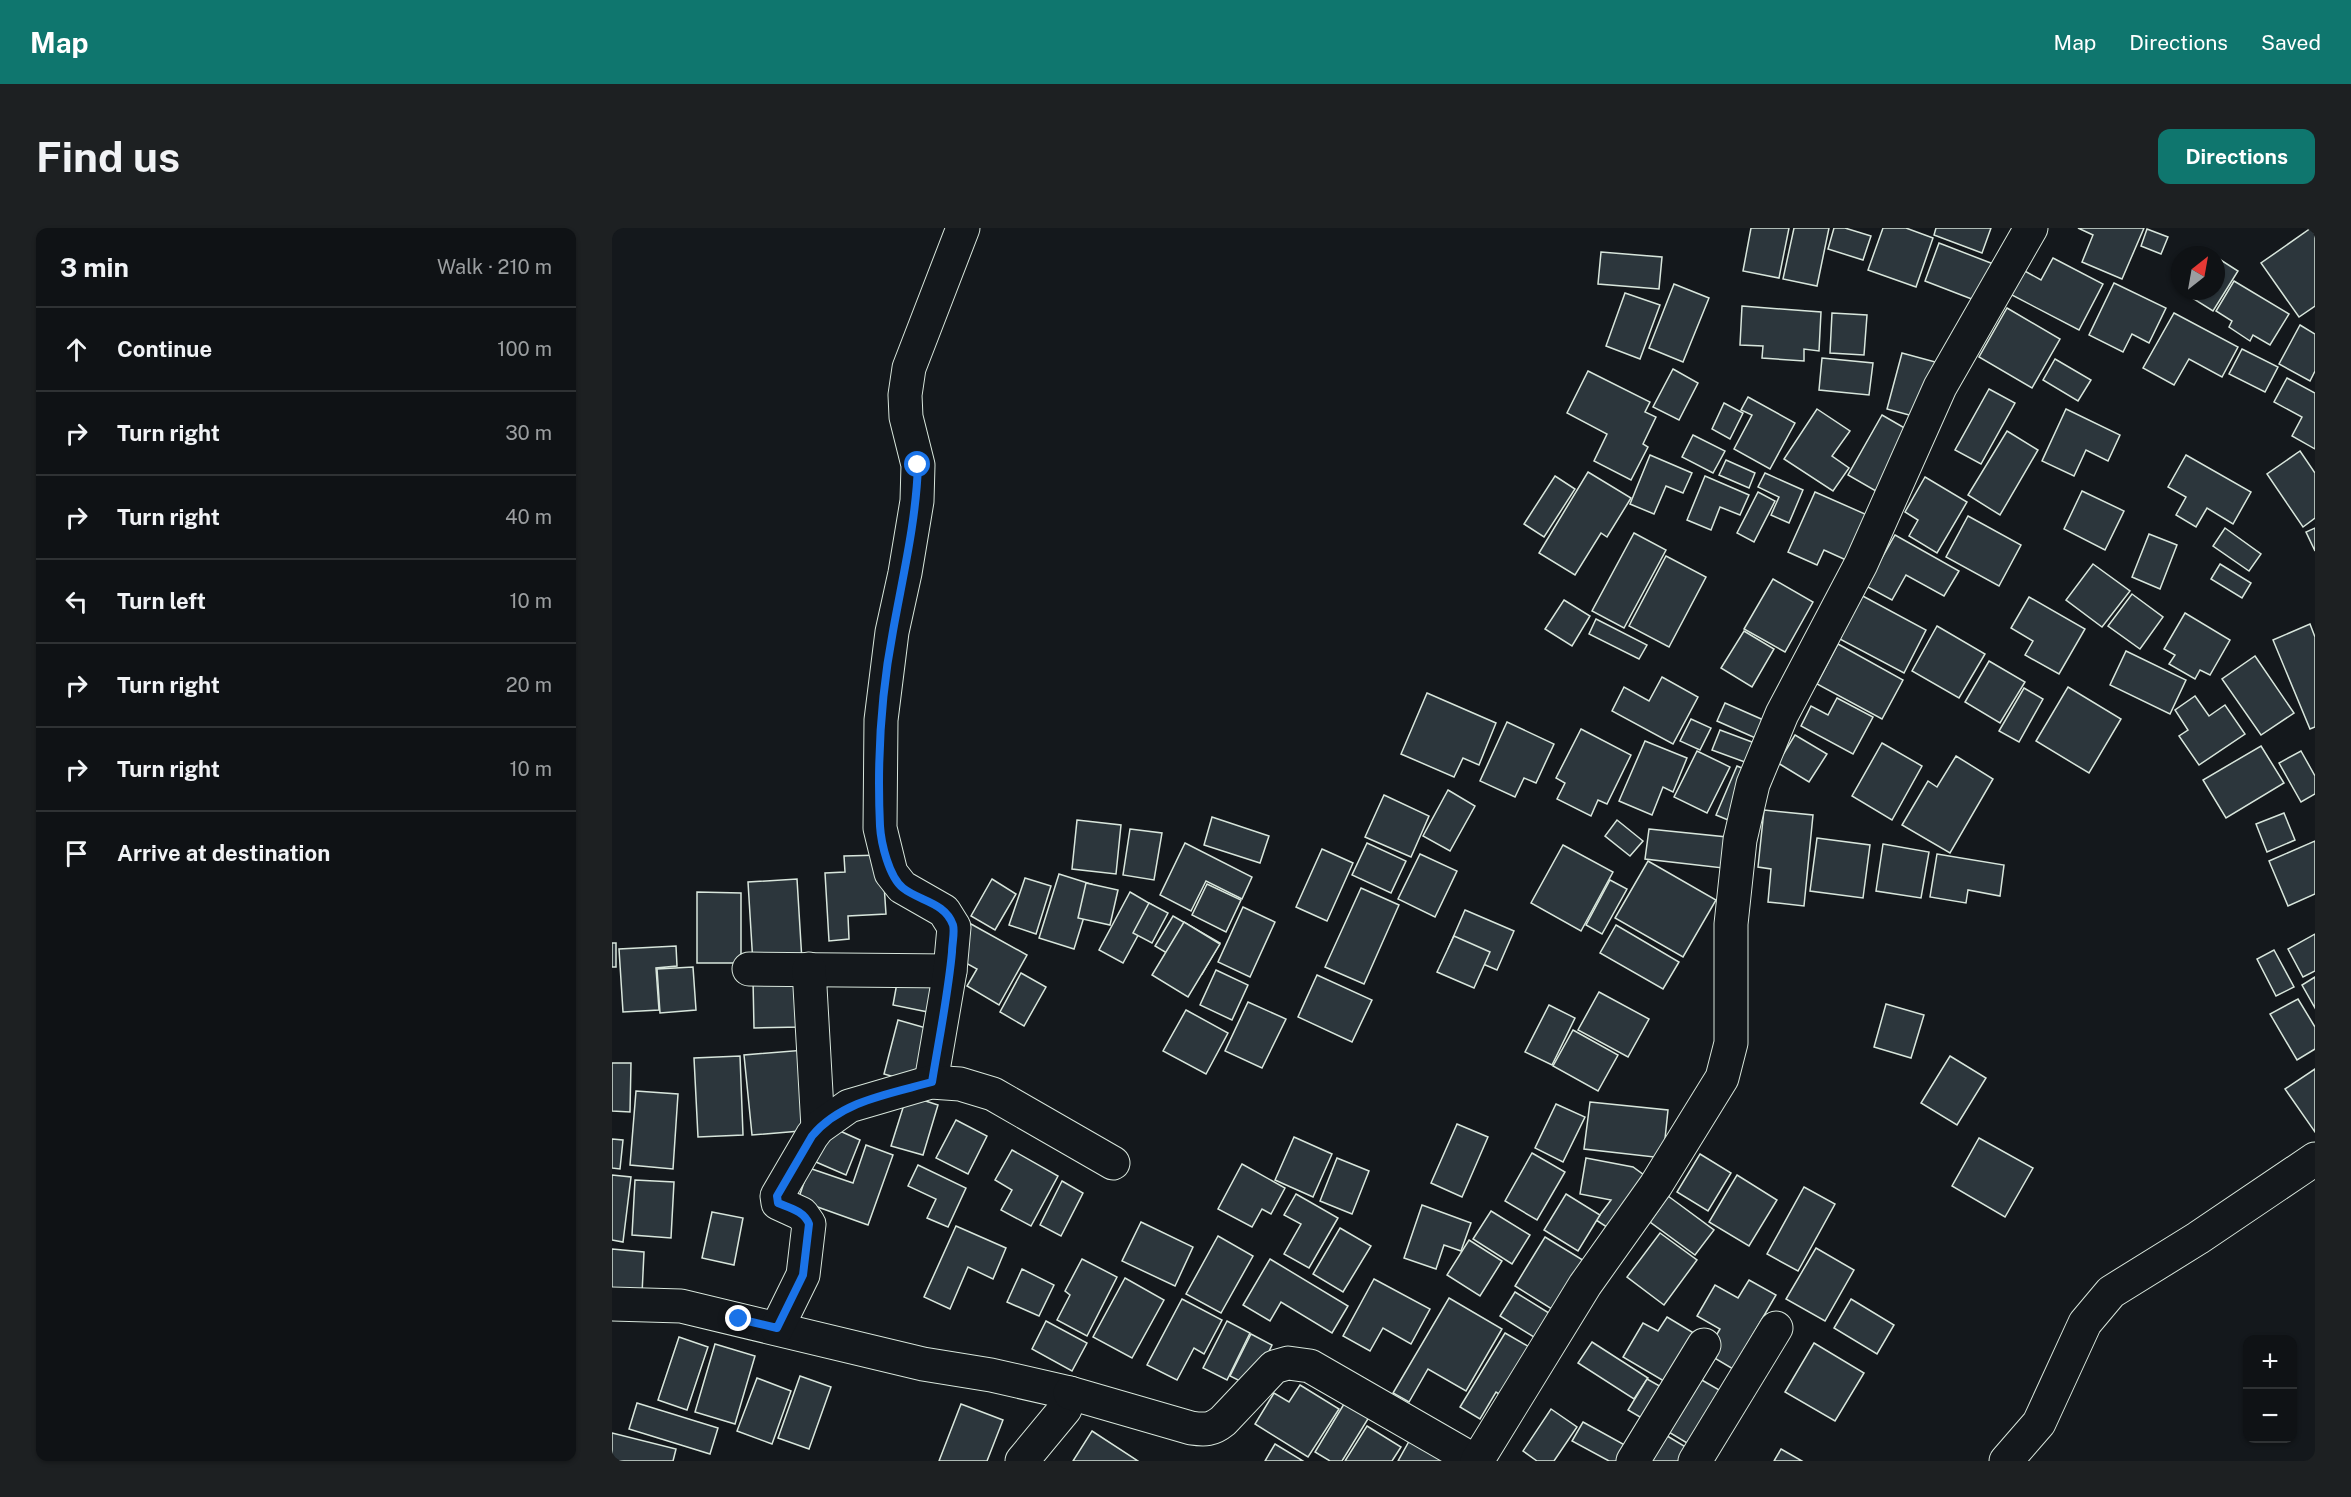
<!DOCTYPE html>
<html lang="en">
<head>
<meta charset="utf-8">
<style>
  body { margin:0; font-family:"Public Sans",sans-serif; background:#1d2022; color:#f1f3f6 }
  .controls { position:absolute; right:18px; bottom:18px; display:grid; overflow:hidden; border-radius:12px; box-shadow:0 2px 4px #0004 }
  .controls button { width:54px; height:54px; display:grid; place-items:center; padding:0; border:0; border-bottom:2px solid #2f3234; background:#0f1215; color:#f1f3f6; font:30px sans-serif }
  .compass { position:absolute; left:1559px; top:18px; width:54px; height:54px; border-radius:50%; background:#0f1215; box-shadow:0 2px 4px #0004; rotate:31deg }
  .stop { position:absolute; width:18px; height:18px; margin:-14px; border:4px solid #1a73e8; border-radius:50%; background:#fff }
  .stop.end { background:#1a73e8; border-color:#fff; box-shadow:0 2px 6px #0008 }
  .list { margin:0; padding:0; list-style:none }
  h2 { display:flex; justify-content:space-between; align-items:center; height:78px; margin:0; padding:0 24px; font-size:26px }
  h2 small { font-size:20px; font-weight:400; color:#9b9ea0 }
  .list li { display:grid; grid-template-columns:39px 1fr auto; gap:18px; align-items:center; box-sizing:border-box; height:84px; padding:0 24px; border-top:2px solid #2f3234 }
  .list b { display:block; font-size:22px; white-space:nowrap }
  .list em { font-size:20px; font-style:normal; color:#9b9ea0 }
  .icon { flex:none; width:33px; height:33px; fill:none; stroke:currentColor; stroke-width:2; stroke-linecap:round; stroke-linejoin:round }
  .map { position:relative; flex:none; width:1703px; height:1233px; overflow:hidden; border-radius:12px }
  header { display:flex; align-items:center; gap:36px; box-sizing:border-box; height:84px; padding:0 30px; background:#0f766e; color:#fff }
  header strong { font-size:28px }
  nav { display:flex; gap:33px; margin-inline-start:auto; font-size:21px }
  .intro { display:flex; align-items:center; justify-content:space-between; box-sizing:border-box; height:144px; padding:0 36px }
  h1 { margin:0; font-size:42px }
  .button { padding:15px 27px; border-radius:12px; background:#0f766e; color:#fff; font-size:21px; font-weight:700 }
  main { display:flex; gap:36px; padding:0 36px }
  aside { flex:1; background:#0f1215; border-radius:12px; box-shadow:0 2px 4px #0004 }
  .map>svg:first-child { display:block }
  .building { fill:#2c363c; stroke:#d8e6dc; stroke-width:1.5 }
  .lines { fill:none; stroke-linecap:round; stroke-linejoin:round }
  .minor-casing { stroke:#d8e6dc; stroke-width:35 }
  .minor { stroke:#14181c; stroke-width:33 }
  .route { stroke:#1a73e8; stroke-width:8 }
</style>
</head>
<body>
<header>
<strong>Map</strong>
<nav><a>Map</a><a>Directions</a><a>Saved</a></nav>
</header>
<div class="intro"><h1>Find us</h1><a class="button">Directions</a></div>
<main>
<aside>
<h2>3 min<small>Walk · 210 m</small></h2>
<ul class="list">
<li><svg class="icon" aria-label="ahead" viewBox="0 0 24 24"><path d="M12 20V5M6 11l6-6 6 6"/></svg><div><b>Continue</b></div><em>100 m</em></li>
<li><svg class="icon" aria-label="right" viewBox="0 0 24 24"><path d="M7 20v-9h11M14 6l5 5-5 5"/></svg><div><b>Turn right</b></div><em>30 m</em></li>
<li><svg class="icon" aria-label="right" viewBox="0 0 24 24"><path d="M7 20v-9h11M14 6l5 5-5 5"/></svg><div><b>Turn right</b></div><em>40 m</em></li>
<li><svg class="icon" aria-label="left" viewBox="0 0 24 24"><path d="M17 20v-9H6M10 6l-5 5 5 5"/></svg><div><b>Turn left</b></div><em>10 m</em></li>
<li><svg class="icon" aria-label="right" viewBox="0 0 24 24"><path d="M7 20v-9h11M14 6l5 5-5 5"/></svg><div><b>Turn right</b></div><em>20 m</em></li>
<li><svg class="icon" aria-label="right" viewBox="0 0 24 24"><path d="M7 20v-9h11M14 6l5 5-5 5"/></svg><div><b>Turn right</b></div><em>10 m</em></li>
<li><svg class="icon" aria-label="arrive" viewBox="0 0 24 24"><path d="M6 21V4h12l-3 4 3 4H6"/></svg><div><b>Arrive at destination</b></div></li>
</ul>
</aside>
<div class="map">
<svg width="1703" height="1233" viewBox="0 0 1703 1233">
  <rect width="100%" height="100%" fill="#14181c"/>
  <g class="building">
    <path d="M1139,0H1177L1167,50L1131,43Z"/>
    <path d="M1182,0H1217L1205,58L1171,51Z"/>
    <path d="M1222,0H1233L1259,8L1251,32L1216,21Z"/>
    <path d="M1271,0H1294L1321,10L1304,59L1256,42Z"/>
    <path d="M1324,0H1379L1370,25L1322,7Z"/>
    <path d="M1466,0H1532L1510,51L1470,34L1481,7Z"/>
    <path d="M1699,0L1703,6V78L1687,89L1649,35Z"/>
    <path d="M1535,1L1556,9L1549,26L1529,18Z"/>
    <path d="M1327,15L1384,37L1370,75L1313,53Z"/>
    <path d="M989,24L1050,29L1047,61L986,56Z"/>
    <path d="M1604,29L1626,43L1601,83L1569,63H1604Z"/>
    <path d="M1441,30L1491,56L1467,102L1398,66L1411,42L1429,52Z"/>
    <path d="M1622,53L1677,86L1658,117L1641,107L1638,113L1617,99L1620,93L1604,83Z"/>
    <path d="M1502,55L1554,80L1537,115L1520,106L1511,124L1477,107Z"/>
    <path d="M1062,56L1097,70L1071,134L1037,120Z"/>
    <path d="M1013,65L1048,77L1028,131L994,118Z"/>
    <path d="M1130,78L1209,84L1207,123L1192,121V133L1150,130L1151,118L1128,117Z"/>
    <path d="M1395,80L1448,111L1420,160L1367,129Z"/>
    <path d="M1220,85L1255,87L1252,127L1218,125Z"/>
    <path d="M1562,85L1626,119L1610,149L1577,131L1562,157L1531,140Z"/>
    <path d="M1688,97L1703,106V143L1698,153L1667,136Z"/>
    <path d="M1630,121L1666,139L1653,164L1617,146Z"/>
    <path d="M1290,125L1327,135L1312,191L1275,181Z"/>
    <path d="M1210,130L1261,135L1257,167L1207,162Z"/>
    <path d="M1443,131L1479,152L1466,173L1431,152Z"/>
    <path d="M1061,141L1086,155L1067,192L1041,179Z"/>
    <path d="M976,143L1038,174L1033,184L1044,189L1031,216L1036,219L1019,252L982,233L995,206L955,185Z"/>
    <path d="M1675,150L1703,165V221L1680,208L1690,189L1662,174Z"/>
    <path d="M1377,161L1403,175L1369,236L1343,222Z"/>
    <path d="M1136,169L1183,195L1158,241L1122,221L1140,187L1129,182Z"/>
    <path d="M1112,175L1131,185L1118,211L1100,201Z"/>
    <path d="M1205,181L1238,203L1220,228L1237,240L1221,263L1172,231Z"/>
    <path d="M1454,181L1508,207L1496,233L1474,222L1462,248L1430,233Z"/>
    <path d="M1270,187L1303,206L1269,266L1236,247Z"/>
    <path d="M1395,203L1426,222L1388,287L1356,267Z"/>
    <path d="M1081,207L1113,223L1101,245L1070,229Z"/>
    <path d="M1688,223L1703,245V290L1691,299L1655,246Z"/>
    <path d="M1038,227L1080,245L1071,265L1054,258L1042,286L1018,276Z"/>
    <path d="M1574,227L1639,264L1621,296L1595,280L1584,299L1564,287L1574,269L1556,259Z"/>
    <path d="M1114,232L1143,245L1137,260L1107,247Z"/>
    <path d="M976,244L1019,270L995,309L989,305L963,347L927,325Z"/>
    <path d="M1153,245L1191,262L1177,295L1159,287L1167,269L1146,259Z"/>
    <path d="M943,248L963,261L932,309L912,296Z"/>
    <path d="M1093,248L1137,267L1128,287L1108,279L1099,302L1075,292Z"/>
    <path d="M1313,249L1355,274L1325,325L1297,308L1306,292L1293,284Z"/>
    <path d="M1470,263L1512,283L1493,322L1452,301Z"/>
    <path d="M1146,264L1163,273L1142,314L1125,305Z"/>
    <path d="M1203,264L1262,290L1234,332L1212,322L1205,337L1176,324Z"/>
    <path d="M1356,288L1409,317L1387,358L1334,329Z"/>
    <path d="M1613,300L1649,326L1637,343L1601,318Z"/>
    <path d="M1703,300V323L1694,304Z"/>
    <path d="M1022,305L1054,322L1012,400L980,383Z"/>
    <path d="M1537,306L1565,317L1548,361L1520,349Z"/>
    <path d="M1283,307L1347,343L1332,368L1294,347L1280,372L1254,358Z"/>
    <path d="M1054,328L1094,349L1057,419L1017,398Z"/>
    <path d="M1481,336L1518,363L1490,399L1454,372Z"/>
    <path d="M1608,336L1639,355L1630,370L1599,351Z"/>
    <path d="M1161,351L1201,374L1173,424L1132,401Z"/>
    <path d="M1247,366L1314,402L1292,445L1224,409Z"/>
    <path d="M1520,366L1551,389L1528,421L1496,398Z"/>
    <path d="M1417,369L1473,401L1447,446L1413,427L1421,413L1399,400Z"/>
    <path d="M952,372L978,388L960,418L933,401Z"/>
    <path d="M1573,385L1618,412L1598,447L1588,442L1583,451L1557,436L1563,427L1552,421Z"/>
    <path d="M984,391L1035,417L1027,431L977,406Z"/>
    <path d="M1698,396L1703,409V499L1698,501L1661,412Z"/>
    <path d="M1325,398L1373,426L1347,470L1300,443Z"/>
    <path d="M1132,403L1162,421L1140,459L1109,440Z"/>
    <path d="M1226,416L1291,452L1270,491L1205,456Z"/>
    <path d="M1514,423L1574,452L1558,486L1498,457Z"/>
    <path d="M1643,428L1682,485L1649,507L1610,451Z"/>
    <path d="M1377,433L1413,454L1388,495L1353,474Z"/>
    <path d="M1050,449L1086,469L1061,516L1000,483L1012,459L1037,473Z"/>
    <path d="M1456,459L1509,491L1477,545L1424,513Z"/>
    <path d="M1412,460L1431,471L1407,514L1387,503Z"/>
    <path d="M815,465L884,495L867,537L851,530L842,549L789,526Z"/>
    <path d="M1583,468L1597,488L1613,477L1633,506L1587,537L1567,508L1576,502L1563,482Z"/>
    <path d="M1225,470L1261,489L1241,526L1189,498L1199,478L1216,487Z"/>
    <path d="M1113,475L1156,494L1148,512L1105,493Z"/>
    <path d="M1079,491L1099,500L1088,522L1068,513Z"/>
    <path d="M895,494L942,516L924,555L912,550L903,569L868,553Z"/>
    <path d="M969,501L1019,527L995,576L986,572L979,588L945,571L953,555L944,550Z"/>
    <path d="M1108,502L1148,517L1141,537L1100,522Z"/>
    <path d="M1183,507L1215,526L1197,554L1166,535Z"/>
    <path d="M1033,513L1075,530L1061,564L1051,559L1040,587L1007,573Z"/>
    <path d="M1270,515L1310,538L1280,592L1240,568Z"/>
    <path d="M1649,518L1672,555L1614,590L1591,552Z"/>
    <path d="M1085,523L1118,539L1095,585L1062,569Z"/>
    <path d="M1689,523L1703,548V566L1689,574L1667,535Z"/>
    <path d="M1344,528L1381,551L1338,625L1290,597L1316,553L1325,559Z"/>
    <path d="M1125,538L1142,545L1121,594L1104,587Z"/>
    <path d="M836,562L863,578L838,623L811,608Z"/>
    <path d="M772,567L817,588L799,629L753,609Z"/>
    <path d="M1152,582L1201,587L1192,678L1156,674L1159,641L1146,639Z"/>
    <path d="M1672,585L1683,612L1655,624L1644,596Z"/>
    <path d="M600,589L657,608L648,635L592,617Z"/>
    <path d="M465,592L509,597L504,646L460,641Z"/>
    <path d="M1005,592L1031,613L1018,628L993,608Z"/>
    <path d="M518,601L550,605L542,652L511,647Z"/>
    <path d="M1037,601L1115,609L1111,640L1033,631Z"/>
    <path d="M1205,610L1258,617L1251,670L1198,663Z"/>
    <path d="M1703,613V666L1676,678L1657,633Z"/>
    <path d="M573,615L640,649L630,671L594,653L579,683L548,667Z"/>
    <path d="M755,615L794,633L779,665L740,647Z"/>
    <path d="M1271,616L1317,624L1309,670L1264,663Z"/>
    <path d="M951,617L1001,644L969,703L919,675Z"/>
    <path d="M710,621L741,635L715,693L684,679Z"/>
    <path d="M808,626L845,643L823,689L786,671Z"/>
    <path d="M1325,626L1392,637L1388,668L1356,662L1354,675L1318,669Z"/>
    <path d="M270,627L274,686L236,688L237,711L217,713L213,645L233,644L232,628Z"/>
    <path d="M1036,633L1104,672L1071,729L1003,690Z"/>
    <path d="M447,646L482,657L462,721L427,710Z"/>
    <path d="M413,650L439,658L424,706L397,697Z"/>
    <path d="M185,651L190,733L141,736L136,654Z"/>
    <path d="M380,651L404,666L383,702L359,688Z"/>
    <path d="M998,652L1015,661L990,706L974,697Z"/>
    <path d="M474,655L506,662L498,697L466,690Z"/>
    <path d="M595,656L629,672L614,704L580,687Z"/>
    <path d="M749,660L787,677L752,756L713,739Z"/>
    <path d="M85,664L129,665V735H85Z"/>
    <path d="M518,664L542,678L511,735L487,722Z"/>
    <path d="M537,675L556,685L540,715L521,705Z"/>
    <path d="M631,679L663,694L638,749L606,734Z"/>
    <path d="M853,682L902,703L885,742L836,721Z"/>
    <path d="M561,688L608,715L590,746L543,718Z"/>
    <path d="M572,694L608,716L576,769L540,747Z"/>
    <path d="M359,696L415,727L387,777L355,758L365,741L341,728Z"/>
    <path d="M1004,697L1067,734L1051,761L988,725Z"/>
    <path d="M1703,706V743L1691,749L1676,721Z"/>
    <path d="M842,708L878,724L862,760L825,744Z"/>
    <rect x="0" y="715" width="4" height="24"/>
    <path d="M64,718L65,738L44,740L47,782L11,784L7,721Z"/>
    <path d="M1662,722L1682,759L1664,768L1645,731Z"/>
    <path d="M81,739L84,782L48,785L45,741Z"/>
    <path d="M604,742L636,757L620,792L588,777Z"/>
    <path d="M409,745L434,759L412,798L388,784Z"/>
    <path d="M705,747L760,772L740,814L686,789Z"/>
    <path d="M286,749L326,756L321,785L281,777Z"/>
    <path d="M1703,749V780L1690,757Z"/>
    <path d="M187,751L189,799L142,800L141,752Z"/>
    <path d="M987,764L1037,791L1016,829L966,802Z"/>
    <path d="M1686,771L1703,799V821L1685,832L1658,786Z"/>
    <path d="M636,774L674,791L650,840L613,823Z"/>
    <path d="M1274,776L1312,787L1299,830L1262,819Z"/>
    <path d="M937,777L963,790L940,837L913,824Z"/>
    <path d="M574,782L616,805L594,846L551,823Z"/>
    <path d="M286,792L321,802L307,856L272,846Z"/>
    <path d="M961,802L1006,827L986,863L941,838Z"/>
    <path d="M193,822L200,902L140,907L132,827Z"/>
    <path d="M128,828L131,907L86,909L82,830Z"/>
    <path d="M1338,828L1374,850L1345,897L1309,875Z"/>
    <path d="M0,835H19L18,884L0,883Z"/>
    <path d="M1703,841V904L1673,861Z"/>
    <path d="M24,863L66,866L61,941L18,937Z"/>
    <path d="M295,867L326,877L311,927L279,918Z"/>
    <path d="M978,874L1056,882L1051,930L972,921Z"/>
    <path d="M944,876L973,889L951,934L923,920Z"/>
    <path d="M344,892L375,908L356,946L324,930Z"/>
    <path d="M845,896L876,909L850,969L819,955Z"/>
    <path d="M219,899L248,912L234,947L204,934Z"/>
    <path d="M682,909L720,926L701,969L663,952Z"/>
    <path d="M1367,910L1421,940L1393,989L1340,958Z"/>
    <path d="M0,911L11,912L8,941L0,940Z"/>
    <path d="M254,917L281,927L256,997L186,972L197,940L241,955Z"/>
    <path d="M400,922L446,948L419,998L389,982L400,962L383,952Z"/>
    <path d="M920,925L953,944L925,992L893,973Z"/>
    <path d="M1088,926L1119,945L1096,983L1065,964Z"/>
    <path d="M725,930L757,943L740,986L708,973Z"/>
    <path d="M974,930L1021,939L1043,955L1007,1007L984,992L999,972L968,966Z"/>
    <path d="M630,936L673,960L659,986L650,981L640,999L606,981Z"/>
    <path d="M306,937L354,960L336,999L315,990L324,971L296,958Z"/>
    <path d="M0,947L19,949L11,1014L0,1012Z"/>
    <path d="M1125,947L1165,972L1137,1018L1097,994Z"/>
    <path d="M23,952L62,954L59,1010L20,1007Z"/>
    <path d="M450,953L471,965L449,1008L428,997Z"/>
    <path d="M1192,959L1223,976L1186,1043L1155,1026Z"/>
    <path d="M684,966L726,990L697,1040L672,1026L689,996L672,987Z"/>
    <path d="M954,966L988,987L966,1023L932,1002Z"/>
    <path d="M1056,968L1102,1002L1083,1027L1038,994Z"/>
    <path d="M810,977L859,995L849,1023L832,1017L824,1041L792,1030Z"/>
    <path d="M879,983L918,1007L900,1036L861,1011Z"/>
    <path d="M100,984L131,990L122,1037L90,1030Z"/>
    <path d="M529,994L581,1019L563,1058L510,1033Z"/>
    <path d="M344,998L394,1020L381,1051L356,1039L338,1081L312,1069Z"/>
    <path d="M728,1000L759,1018L731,1064L701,1046Z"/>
    <path d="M1048,1005L1085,1032L1052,1077L1015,1049Z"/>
    <path d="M606,1008L641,1028L609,1085L574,1066Z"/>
    <path d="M933,1009L974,1034L943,1083L903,1058Z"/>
    <path d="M857,1012L890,1033L868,1068L835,1047Z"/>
    <path d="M1204,1020L1242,1042L1213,1093L1174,1071Z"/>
    <path d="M0,1021L32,1024L30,1066L0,1064Z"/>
    <path d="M470,1031L505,1049L475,1108L445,1092L458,1067L453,1063Z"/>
    <path d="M658,1031L736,1078L720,1105L669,1074L658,1093L631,1077Z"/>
    <path d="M410,1041L442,1057L427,1088L395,1074Z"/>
    <path d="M513,1050L552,1072L520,1130L481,1109Z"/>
    <path d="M762,1051L818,1081L799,1116L771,1100L758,1123L731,1108Z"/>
    <path d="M1137,1052L1164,1067L1121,1141L1094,1125L1108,1101L1085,1088L1103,1057L1126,1070Z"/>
    <path d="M903,1064L945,1090L930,1114L888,1088Z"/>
    <path d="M837,1070L890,1101L854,1163L816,1141L797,1174L781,1165Z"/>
    <path d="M570,1071L610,1092L592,1126L582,1120L565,1152L535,1137Z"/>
    <path d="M1239,1071L1282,1097L1265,1126L1222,1100Z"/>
    <path d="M1055,1089L1090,1110L1062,1159L1011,1129L1031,1095L1046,1103Z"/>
    <path d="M434,1093L475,1115L460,1143L420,1121Z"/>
    <path d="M615,1093L638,1105L615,1152L591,1140Z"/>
    <path d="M893,1105L926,1124L897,1172L884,1164L868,1191L848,1179Z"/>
    <path d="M639,1106L660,1117L640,1159L618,1148Z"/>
    <path d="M67,1109L96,1119L75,1182L46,1172Z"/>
    <path d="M980,1114L1036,1150L1022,1171L966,1135Z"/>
    <path d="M1202,1115L1252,1145L1223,1193L1173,1164Z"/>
    <path d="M103,1116L143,1128L123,1196L83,1184Z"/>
    <path d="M1081,1147L1116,1167L1085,1221L1050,1200Z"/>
    <path d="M188,1148L219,1159L197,1221L166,1210Z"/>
    <path d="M145,1150L179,1163L160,1216L125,1203Z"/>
    <path d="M1035,1151L1060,1165L1040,1196L1016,1182Z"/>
    <path d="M688,1157L727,1181L696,1229L643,1196L662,1165L677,1174Z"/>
    <path d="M735,1171L759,1186L730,1233H718L703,1224Z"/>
    <path d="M25,1175L106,1200L98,1226L17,1201Z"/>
    <path d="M349,1176L391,1192L375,1233H327Z"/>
    <path d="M939,1181L965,1199L942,1233H925L911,1223Z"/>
    <path d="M971,1194L1020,1221L1013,1233H997L960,1213Z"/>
    <path d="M755,1198L789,1219L780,1233H733Z"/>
    <path d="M480,1203L526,1233H461Z"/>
    <path d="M1047,1203L1077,1221L1070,1233H1029Z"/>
    <path d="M0,1205L64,1221L61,1233H0Z"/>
    <path d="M800,1208L845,1233H786Z"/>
    <path d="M663,1216L691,1233H653Z"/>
    <path d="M1169,1221L1190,1233H1162Z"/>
  </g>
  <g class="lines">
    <defs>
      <g id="minor">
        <path d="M137,741L338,743"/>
        <path d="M197,741L206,900"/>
        <path d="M319,854L338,743L342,699L332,683L290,659L279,645L268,600L269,492L280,404L293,345L305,273L306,237L294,189L293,167L297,140L351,0"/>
        <path d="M0,1076L69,1078L311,1136L379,1147L458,1165L453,1181L410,1233"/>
        <path d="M165,1100L191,1047L197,996L190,986L166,975L165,968L200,908L206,900L237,878L319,854L348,856L381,866L501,935"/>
        <path d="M458,1165L579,1200C593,1202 600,1202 611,1193L662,1139L676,1135L698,1138L863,1233"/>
        <path d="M865,1233L973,1057L1044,957L1110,850L1119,815V696L1128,612L1141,556L1170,486L1249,336L1328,159L1419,0"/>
        <path d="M1021,1233L1092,1117"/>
        <path d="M1083,1233L1164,1100"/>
        <path d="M1394,1233L1427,1195L1473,1095L1499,1064L1586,1010L1703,931"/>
      </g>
    </defs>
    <use href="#minor" class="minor-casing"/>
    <use href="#minor" class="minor"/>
  </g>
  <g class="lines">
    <path class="route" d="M127,1091L165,1100L191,1047L197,996C192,983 178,980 166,975L165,968L200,908C229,873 277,866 320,854C327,811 336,767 340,724C340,716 343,704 341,697C333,674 307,673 291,660C277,649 269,615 268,598C265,533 269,466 281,403C291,347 304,294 306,237"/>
  </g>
</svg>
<div class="controls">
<button>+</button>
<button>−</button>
</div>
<svg class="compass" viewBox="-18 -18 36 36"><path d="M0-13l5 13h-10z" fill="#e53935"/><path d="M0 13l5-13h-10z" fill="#9b9ea0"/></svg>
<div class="stop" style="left:306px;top:237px"></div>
<div class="stop end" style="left:127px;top:1091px"></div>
</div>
</main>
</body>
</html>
